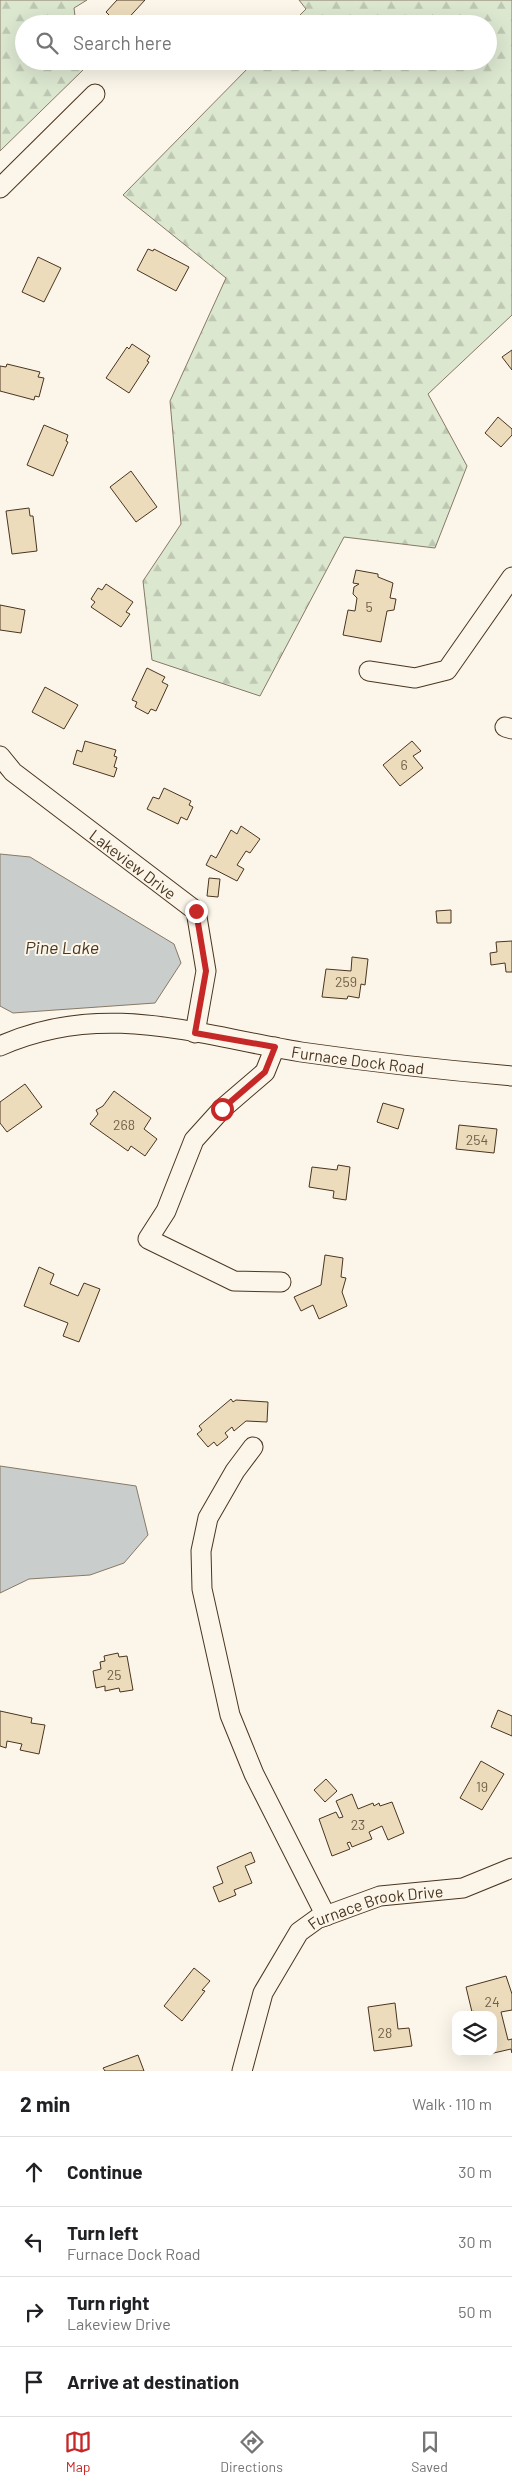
<!DOCTYPE html>
<html lang="en">
<head>
<meta charset="utf-8">
<style>
  body { margin:0; font-family:Barlow,sans-serif; background:#f2f2f2; color:#202124 }
  .controls { position:absolute; right:15px; bottom:15px; display:grid; overflow:hidden; border-radius:10px; box-shadow:0 5px 20px #0002 }
  .controls button { width:45px; height:45px; display:grid; place-items:center; padding:0; border:0; border-bottom:1px solid #e0e0e0; background:#fff; color:#202124; font:25px sans-serif }
  .stop { position:absolute; width:15px; height:15px; margin:-11px; border:4px solid #c62828; border-radius:50%; background:#fff }
  .stop.end { background:#c62828; border-color:#fff; box-shadow:0 1px 5px #0008 }
  .list { margin:0; padding:0; list-style:none }
  h2 { display:flex; justify-content:space-between; align-items:center; height:65px; margin:0; padding:0 20px; font-size:21px }
  h2 small { font-size:16px; font-weight:400; color:#757577 }
  .list li { display:grid; grid-template-columns:32px 1fr auto; gap:15px; align-items:center; box-sizing:border-box; height:70px; padding:0 20px; border-top:1px solid #e0e0e0 }
  .list b { display:block; font-size:19px; white-space:nowrap }
  .list p { margin:0; font-size:16px; white-space:nowrap; color:#757577 }
  .list em { font-size:16px; font-style:normal; color:#757577 }
  .icon { flex:none; width:28px; height:28px; fill:none; stroke:currentColor; stroke-width:2; stroke-linecap:round; stroke-linejoin:round }
  .map { position:relative; flex:none; width:512px; height:2071px; overflow:hidden }
  .search { position:absolute; background:#fff; box-shadow:0 5px 20px #0002; left:15px; right:15px; top:15px; height:55px; display:flex; align-items:center; gap:12px; box-sizing:border-box; padding:0 18px; border-radius:28px; color:#757577; font-size:19px }
  .sheet { height:345px; background:#fff }
  nav { display:flex; justify-content:space-around; align-items:center; box-sizing:border-box; height:70px; border-top:1px solid #e0e0e0; background:#fff; font-size:14px; color:#757577 }
  nav a { display:grid; justify-items:center; gap:2px }
  nav .on { color:#c62828 }
  .map>svg:first-child { display:block }
  .forest { fill:url(#forest-firs); stroke:#887966 }
  .water { fill:#c9cecd; stroke:#887966 }
  .building { fill:#ecdcbc; stroke:#4a3520 }
  .lines { fill:none; stroke-linecap:round; stroke-linejoin:round }
  .minor-casing { stroke:#4a3520; stroke-width:21 }
  .minor { stroke:#fbf6e9; stroke-width:19 }
  .route { stroke:#c62828; stroke-width:6 }
  .labels { text-anchor:middle; dominant-baseline:central; stroke-width:4; stroke-linejoin:round; paint-order:stroke }
  .number-label { font-size:14px; fill:#725f47 }
  .street-label { font-size:16px; fill:#4a3520; stroke:#fbf6e9 }
  .water-label { font-size:18px; font-style:italic; fill:#4a3520; stroke:#fbf6e9 }
</style>
</head>
<body>
<div class="map">
<svg width="512" height="2071" viewBox="0 0 512 2071">
  <defs>
    <pattern id="forest-firs" width="22" height="20" patternUnits="userSpaceOnUse" patternTransform="scale(1.25)"><rect width="22" height="20" fill="#dce7d0"/><path d="M5 1l3.5 6h-7zM16 11l3.5 6h-7z" fill="#bec7b2"/></pattern>
  </defs>
  <rect width="100%" height="100%" fill="#fbf6e9"/>
  <g class="forest">
    <path d="M0,0H87L74,8L76,24H24V61H82L83,70L0,151Z"/>
    <path d="M299,0H512V315L428,394L467,466L435,548L344,537L260,696L152,660L143,581L181,524L170,401L226,278L123,195L255,61H488V24H291L306,9Z"/>
  </g>
  <g class="water">
    <path d="M0,854L30,857L174,944L181,963L155,1003L13,1013L0,1006Z"/>
    <path d="M0,1466L136,1486L148,1535L124,1563L90,1575L29,1579L0,1593Z"/>
  </g>
  <g class="building">
    <path d="M117,0H145L123,24H118L106,12Z"/>
    <path d="M148,249L153,251L154,249L189,267L176,291L137,270Z"/>
    <path d="M38,257L61,268L44,302L22,292Z"/>
    <path d="M132,344L150,356L147,361L149,362L129,393L106,378L127,347L129,349Z"/>
    <path d="M512,350V370L502,357Z"/>
    <path d="M7,364L40,372L38,377L44,378L39,397L35,396L34,400L0,391V366L6,367Z"/>
    <path d="M498,417L512,429V435L501,447L485,433Z"/>
    <path d="M44,425L68,435L66,441L68,442L53,476L27,465Z"/>
    <path d="M131,471L157,507L136,522L110,487Z"/>
    <path d="M29,508L30,516H33L37,551L12,554L6,511Z"/>
    <path d="M356,570L378,574V577L393,583L390,598L396,599L394,610L387,611L381,642L343,635L348,610L355,611L357,598L353,594L354,587L359,584L353,583Z"/>
    <path d="M106,584L133,602L126,612L130,614L121,627L91,607L95,602L91,599L98,588L102,590Z"/>
    <path d="M0,605L25,610L21,633L0,630Z"/>
    <path d="M147,668L165,677L162,682L168,685L156,711L151,709L148,714L135,707L137,702L132,700Z"/>
    <path d="M45,687L78,705L64,729L32,712Z"/>
    <path d="M85,741L116,750L114,756L117,757L114,767L117,768L114,777L73,764L77,750L82,752Z"/>
    <path d="M412,741L421,751L413,756L423,768L400,786L383,765Z"/>
    <path d="M164,788L191,801L189,805L193,807L187,820L181,817L178,824L147,809L153,797L159,799Z"/>
    <path d="M241,826L260,839L250,853L246,851L237,865L244,869L237,881L206,865L211,855L216,858L231,830L237,834Z"/>
    <path d="M209,878L220,879L218,897L207,896Z"/>
    <path d="M451,910V923H437L436,911Z"/>
    <path d="M512,941V972H506L505,963L491,965L490,953L497,952L496,942Z"/>
    <path d="M352,957L368,959L365,985L361,984L359,998L348,996L347,999L322,997L326,969L351,971Z"/>
    <path d="M25,1084L42,1107L7,1132L0,1123V1102Z"/>
    <path d="M114,1091L151,1118L144,1129L157,1139L145,1156L131,1146L128,1151L90,1124L98,1114L96,1110L103,1106Z"/>
    <path d="M383,1103L404,1109L398,1129L377,1122Z"/>
    <path d="M459,1125L497,1129L494,1153L456,1149Z"/>
    <path d="M338,1165L350,1167L346,1200L333,1198L334,1191L309,1187L312,1167L337,1170Z"/>
    <path d="M325,1255L343,1258L341,1277L346,1278L342,1292L347,1306L319,1319L313,1305L301,1311L294,1297L321,1285Z"/>
    <path d="M39,1267L54,1274L50,1284L78,1296L84,1283L100,1289L79,1342L63,1336L68,1323L24,1306Z"/>
    <path d="M231,1399L233,1402L236,1400L268,1402L267,1422L246,1421L234,1431L232,1427L225,1433L228,1437L217,1446L214,1442L208,1447L197,1434L202,1430L199,1426Z"/>
    <path d="M118,1653L119,1657L127,1656L133,1690L120,1692L119,1688L105,1691V1686L96,1688L93,1671L101,1669L100,1662L105,1661L104,1656Z"/>
    <path d="M498,1710L512,1716V1736L491,1727Z"/>
    <path d="M0,1711L32,1718L31,1723L45,1725L39,1754L20,1750L22,1744L7,1741L6,1748L0,1746Z"/>
    <path d="M481,1761L504,1774L482,1810L460,1798Z"/>
    <path d="M326,1779L337,1791L325,1802L314,1790Z"/>
    <path d="M352,1794L358,1809L373,1803L374,1806L379,1803L380,1806L392,1802L404,1833L388,1840L382,1826L369,1832L372,1839L352,1847L350,1842L347,1843L350,1849L332,1856L319,1819L336,1812L339,1818L343,1817L336,1801Z"/>
    <path d="M251,1852L255,1862L245,1866L252,1883L234,1890L236,1895L219,1902L213,1887L223,1883L217,1867Z"/>
    <path d="M194,1968L210,1981L202,1990L205,1991L182,2021L164,2006Z"/>
    <path d="M506,1976L512,1994V2010L501,2012L508,2040L512,2039V2053L511,2049L485,2055L484,2052H493V2015H475L474,2011L472,2012L466,1987Z"/>
    <path d="M395,2003L398,2029L409,2028L412,2046L374,2051L368,2007Z"/>
    <path d="M138,2055L144,2071H105L103,2068Z"/>
  </g>
  <g class="lines">
    <defs>
      <g id="minor">
        <path d="M0,188L95,94"/>
        <path d="M369,671L415,678L447,670L512,577"/>
        <path d="M505,727L512,729"/>
        <path id="s1" d="M0,756L13,772L196,911L206,971L195,1033"/>
        <path id="s2" d="M0,1046C103,1000 197,1035 301,1052C371,1062 442,1070 512,1076"/>
        <path d="M275,1047L265,1072L222,1109L194,1140L166,1211L148,1239L234,1281L281,1282"/>
        <path d="M253,1447L235,1471L208,1518L201,1551L202,1589L230,1715L254,1774L326,1916"/>
        <path id="s3" d="M242,2071L263,1993L299,1932L317,1919L380,1896L463,1888L512,1868"/>
      </g>
    </defs>
    <use href="#minor" class="minor-casing"/>
    <use href="#minor" class="minor"/>
  </g>
  <g class="lines">
    <path class="route" d="M196,911L206,971L195,1033L275,1047L265,1072L222,1109"/>
  </g>
  <g class="labels">
    <g class="number-label">
      <text x="369" y="606">5</text>
      <text x="404" y="764">6</text>
      <text x="346" y="981">259</text>
      <text x="124" y="1124">268</text>
      <text x="477" y="1139">254</text>
      <text x="114" y="1674">25</text>
      <text x="482" y="1786">19</text>
      <text x="358" y="1824">23</text>
      <text x="492" y="2001">24</text>
      <text x="385" y="2032">28</text>
    </g>
    <g class="street-label">
      <text stroke="none"><textPath href="#s1" startOffset="172">Lakeview Drive</textPath></text>
      <text stroke="none"><textPath href="#s2" startOffset="364">Furnace Dock Road</textPath></text>
      <text stroke="none"><textPath href="#s3" startOffset="234">Furnace Brook Drive</textPath></text>
    </g>
    <g class="water-label">
      <text x="62" y="947">Pine Lake</text>
    </g>
  </g>
</svg>
<div class="controls">
<button><svg class="icon" aria-label="layers" viewBox="0 0 24 24"><path d="M12 4l9 5-9 5-9-5zM3 14l9 5 9-5"/></svg></button>
</div>
<div class="stop" style="left:222px;top:1109px"></div>
<div class="stop end" style="left:196px;top:911px"></div>
<div class="search"><svg class="icon" aria-label="search" viewBox="0 0 24 24"><circle cx="10" cy="10" r="6"/><path d="M15 15l6 6"/></svg>Search here</div>
</div>
<section class="sheet">
<h2>2 min<small>Walk · 110 m</small></h2>
<ul class="list">
<li><svg class="icon" aria-label="ahead" viewBox="0 0 24 24"><path d="M12 20V5M6 11l6-6 6 6"/></svg><div><b>Continue</b></div><em>30 m</em></li>
<li><svg class="icon" aria-label="left" viewBox="0 0 24 24"><path d="M17 20v-9H6M10 6l-5 5 5 5"/></svg><div><b>Turn left</b><p>Furnace Dock Road</p></div><em>30 m</em></li>
<li><svg class="icon" aria-label="right" viewBox="0 0 24 24"><path d="M7 20v-9h11M14 6l5 5-5 5"/></svg><div><b>Turn right</b><p>Lakeview Drive</p></div><em>50 m</em></li>
<li><svg class="icon" aria-label="arrive" viewBox="0 0 24 24"><path d="M6 21V4h12l-3 4 3 4H6"/></svg><div><b>Arrive at destination</b></div></li>
</ul>
</section>
<nav>
<a class="on"><svg class="icon" aria-label="map" viewBox="0 0 24 24"><path d="M3 6l6-2 6 2 6-2v14l-6 2-6-2-6 2zM9 4v14M15 6v14"/></svg>Map</a>
<a><svg class="icon" aria-label="directions" viewBox="0 0 24 24"><path d="M12 3l9 9-9 9-9-9zM9 14v-3h6M13 9l2 2-2 2"/></svg>Directions</a>
<a><svg class="icon" aria-label="saved" viewBox="0 0 24 24"><path d="M7 4h10v16l-5-4-5 4z"/></svg>Saved</a>
</nav>
</body>
</html>
